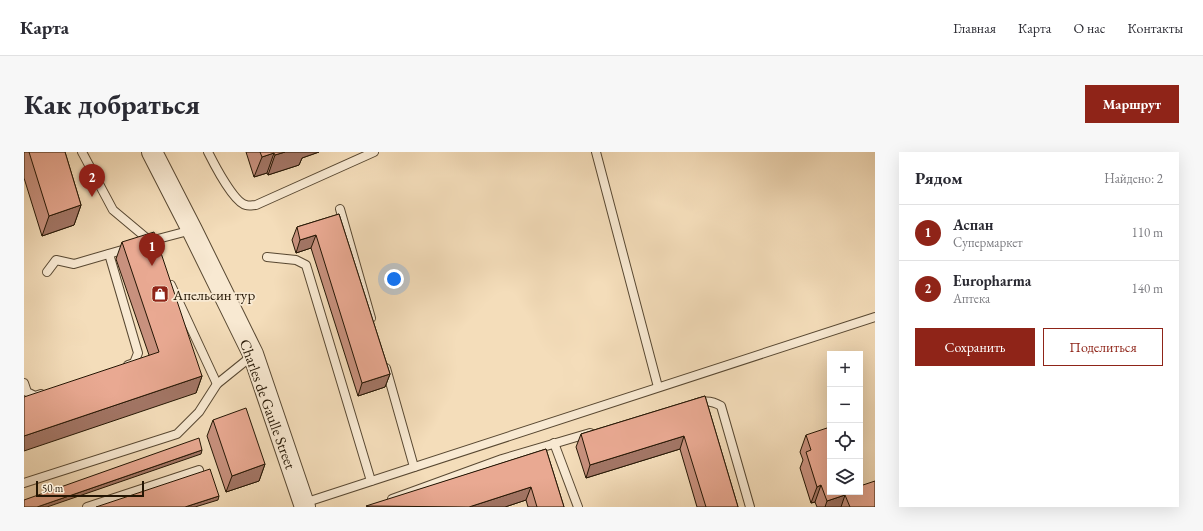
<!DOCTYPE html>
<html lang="ru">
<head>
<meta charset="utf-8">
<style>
  body { margin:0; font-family:"EB Garamond",serif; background:#f7f7f7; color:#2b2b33 }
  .controls { position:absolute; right:12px; bottom:12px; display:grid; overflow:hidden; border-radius:0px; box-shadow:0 4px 16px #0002 }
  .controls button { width:36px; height:36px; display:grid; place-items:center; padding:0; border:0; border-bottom:1px solid #e1e1e2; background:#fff; color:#2b2b33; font:20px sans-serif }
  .scale { position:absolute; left:12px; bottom:10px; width:108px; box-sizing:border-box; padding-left:4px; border:2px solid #241604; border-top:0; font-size:11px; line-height:14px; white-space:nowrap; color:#241604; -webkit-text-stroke:3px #f8e9d2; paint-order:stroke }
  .you { position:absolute; left:370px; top:127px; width:14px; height:14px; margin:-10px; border:3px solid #fff; border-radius:50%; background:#1a73e8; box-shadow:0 0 0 6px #1a73e833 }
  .badge { display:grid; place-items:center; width:26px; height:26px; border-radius:50%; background:#8f2418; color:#fff; font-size:13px; font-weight:700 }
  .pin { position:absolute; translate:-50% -33px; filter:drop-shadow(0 1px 2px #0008) }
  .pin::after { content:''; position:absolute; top:21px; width:14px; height:12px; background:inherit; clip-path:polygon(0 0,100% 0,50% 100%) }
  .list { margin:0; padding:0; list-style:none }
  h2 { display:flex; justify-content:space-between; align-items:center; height:52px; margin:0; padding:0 16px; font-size:17px }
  h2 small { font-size:13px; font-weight:400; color:#7c7c81 }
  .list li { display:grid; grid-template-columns:26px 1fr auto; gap:12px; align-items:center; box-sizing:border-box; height:56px; padding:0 16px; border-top:1px solid #e1e1e2 }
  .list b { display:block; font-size:15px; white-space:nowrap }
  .list p { margin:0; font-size:13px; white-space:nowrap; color:#7c7c81 }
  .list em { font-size:13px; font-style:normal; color:#7c7c81 }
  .actions { display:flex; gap:8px; padding:12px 16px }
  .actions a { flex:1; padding:9px 0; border:1px solid #8f2418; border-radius:0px; text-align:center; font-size:14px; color:#8f2418 }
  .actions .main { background:#8f2418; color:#fff }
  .icon { flex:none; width:22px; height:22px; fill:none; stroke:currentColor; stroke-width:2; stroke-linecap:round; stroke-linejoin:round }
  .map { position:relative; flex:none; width:851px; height:355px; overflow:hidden; border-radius:0px }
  header { display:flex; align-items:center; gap:24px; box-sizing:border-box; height:56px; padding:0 20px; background:#fff; border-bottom:1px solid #e1e1e2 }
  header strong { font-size:19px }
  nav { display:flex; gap:22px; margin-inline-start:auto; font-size:14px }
  .intro { display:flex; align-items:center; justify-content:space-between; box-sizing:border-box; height:96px; padding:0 24px }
  h1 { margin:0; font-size:28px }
  .button { padding:10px 18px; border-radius:0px; background:#8f2418; color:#fff; font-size:14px; font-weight:700 }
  main { display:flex; gap:24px; padding:0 24px }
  aside { flex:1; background:#fff; border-radius:0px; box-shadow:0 4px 16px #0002 }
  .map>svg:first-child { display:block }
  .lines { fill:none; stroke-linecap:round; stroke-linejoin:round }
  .service-casing { stroke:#584832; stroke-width:10 }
  .tertiary-casing { stroke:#584832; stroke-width:22 }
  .service { stroke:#f8e9d2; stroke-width:8 }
  .tertiary { stroke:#f8e9d2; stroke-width:20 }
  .wall { fill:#c8917e; stroke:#241604 }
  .shaded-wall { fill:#a37666; stroke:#241604 }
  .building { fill:#e9a992; stroke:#241604 }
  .labels { text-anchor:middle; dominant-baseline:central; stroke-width:3.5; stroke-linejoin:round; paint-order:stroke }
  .poi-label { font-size:15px; fill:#241604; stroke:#f8e9d2; text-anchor:start }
  .street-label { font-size:15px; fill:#241604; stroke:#f8e9d2 }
</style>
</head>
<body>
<header>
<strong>Карта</strong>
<nav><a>Главная</a><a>Карта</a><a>О нас</a><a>Контакты</a></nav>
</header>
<div class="intro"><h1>Как добраться</h1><a class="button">Маршрут</a></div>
<main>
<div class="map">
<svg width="851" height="355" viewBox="0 0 851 355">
  <rect width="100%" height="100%" fill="#f4ddba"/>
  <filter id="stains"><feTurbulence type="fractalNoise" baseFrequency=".005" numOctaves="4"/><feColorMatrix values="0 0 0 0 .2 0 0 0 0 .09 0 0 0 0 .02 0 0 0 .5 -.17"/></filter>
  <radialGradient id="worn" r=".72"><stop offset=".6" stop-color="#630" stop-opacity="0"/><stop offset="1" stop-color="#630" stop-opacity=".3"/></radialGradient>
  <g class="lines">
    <defs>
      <g id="service">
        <path d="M58,0L89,58L126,89"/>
        <path d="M184,0C190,12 210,51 222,53C225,54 229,53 232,53L350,0"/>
        <path d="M572,0L634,235"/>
        <path d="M316,57L347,166"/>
        <path d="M128,93L126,89L168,78"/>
        <path d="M85,102L114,201L110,211L104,213"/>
        <path d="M243,105L272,108L282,113L347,329"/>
        <path d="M23,120L32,108L50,112L105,96"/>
        <path d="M147,133L193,232"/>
        <path d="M362,216L390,315"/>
        <path d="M0,231L3,240L11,244L17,242"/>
        <path d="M673,251C682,248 689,249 697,254L726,355"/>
        <path d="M530,291L554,355"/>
        <path d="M0,331L153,282L175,260L193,232L229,203"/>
        <path d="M368,347L478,307L566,281"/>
        <path d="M280,351L851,165"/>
        <path d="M63,355L175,318"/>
      </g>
      <path id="tertiary" d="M128,0L168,78L229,202L281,355"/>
    </defs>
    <use href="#service" class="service-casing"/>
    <use href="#tertiary" class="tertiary-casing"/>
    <use href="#service" class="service"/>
    <use href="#tertiary" class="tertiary"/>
  </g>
  <g class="wall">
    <path d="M0,0H41L57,53L50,73L18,84L0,26Z"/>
    <path d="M222,0H295L278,6L275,13L244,23L243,21L230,25Z"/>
    <path d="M315,62L366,222L361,235L334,244L287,96L272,101L268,88L273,75Z"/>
    <path d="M98,90L178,224L172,241L125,203L92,107Z"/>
    <path d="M681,244L714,355H673L656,297L562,326L552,295L557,282Z"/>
    <path d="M189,268L241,312L235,329L202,340L183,284Z"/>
    <path d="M782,283L836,340L851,355H793L791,350L787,351L776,316L779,308L776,300Z"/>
    <path d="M522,297L540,355H504L502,348L481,355H342Z"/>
  </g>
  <g class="shaded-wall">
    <path d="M261,0H295L278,6L275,13L244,23L251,3Z"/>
    <path d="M250,1L243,21L230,25L238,5Z"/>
    <path d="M57,53L50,73L18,84L25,64Z"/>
    <path d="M292,83L287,96L272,101L276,88Z"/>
    <path d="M366,222L361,235L334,244L338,231Z"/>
    <path d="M178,224L172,241L0,299V284Z"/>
    <path d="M660,284L656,297L562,326L566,313Z"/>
    <path d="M178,298L177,302L23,355H13Z"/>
    <path d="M241,312L235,329L202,340L208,324Z"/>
    <path d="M797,333L791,350L787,351L793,335Z"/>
    <path d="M507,335L502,348L481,355H445Z"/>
    <path d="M821,343L817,355H801L803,349Z"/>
    <path d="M195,344L194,348L171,355H161Z"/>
  </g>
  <g class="building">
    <path d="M5,0H41L57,53L25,64Z"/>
    <path d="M236,0H261L251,3L250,1L238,5Z"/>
    <path d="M315,62L366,222L338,231L292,83L276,88L273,75Z"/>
    <path d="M130,80L178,224L0,284V245L135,200L98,90Z"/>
    <path d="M681,244L714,355H682L660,284L566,313L557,282Z"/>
    <path d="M222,256L241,312L208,324L189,268Z"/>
    <path d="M806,275V340H836V334L851,329V355H826L821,343L803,349L797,333L793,335L782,300L787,298L782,283Z"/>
    <path d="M175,286L178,298L13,355H0V348Z"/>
    <path d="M522,297L540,355H513L507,335L445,355L342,354Z"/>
    <path d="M186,317L195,344L161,355H72Z"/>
  </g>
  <defs>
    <symbol id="shop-square" viewBox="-11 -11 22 22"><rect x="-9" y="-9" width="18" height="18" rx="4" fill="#8f2418" stroke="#f8e9d2"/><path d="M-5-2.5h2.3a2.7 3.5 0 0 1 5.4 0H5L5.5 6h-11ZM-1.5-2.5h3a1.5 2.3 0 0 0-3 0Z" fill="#fff"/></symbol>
  </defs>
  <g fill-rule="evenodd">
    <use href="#shop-square" x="126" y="132" width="20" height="20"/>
  </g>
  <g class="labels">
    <g class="poi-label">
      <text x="149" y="142">Апельсин тур</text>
    </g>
    <g class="street-label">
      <text transform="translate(244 252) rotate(70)">Charles de Gaulle Street</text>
    </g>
  </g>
  <rect width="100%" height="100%" filter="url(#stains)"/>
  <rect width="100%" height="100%" fill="url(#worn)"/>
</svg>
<div class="controls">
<button>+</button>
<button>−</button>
<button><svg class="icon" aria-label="locate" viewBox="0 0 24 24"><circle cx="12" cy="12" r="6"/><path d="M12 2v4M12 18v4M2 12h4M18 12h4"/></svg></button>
<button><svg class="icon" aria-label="layers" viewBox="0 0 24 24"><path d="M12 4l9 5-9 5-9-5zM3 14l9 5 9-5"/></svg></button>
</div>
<div class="scale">50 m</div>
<div class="you"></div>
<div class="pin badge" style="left:128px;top:114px">1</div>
<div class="pin badge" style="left:68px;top:45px">2</div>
</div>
<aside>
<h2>Рядом<small>Найдено: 2</small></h2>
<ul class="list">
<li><span class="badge">1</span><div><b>Аспан</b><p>Супермаркет</p></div><em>110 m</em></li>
<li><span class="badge">2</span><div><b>Europharma</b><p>Аптека</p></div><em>140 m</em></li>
</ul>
<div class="actions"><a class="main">Сохранить</a><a>Поделиться</a></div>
</aside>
</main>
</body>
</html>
